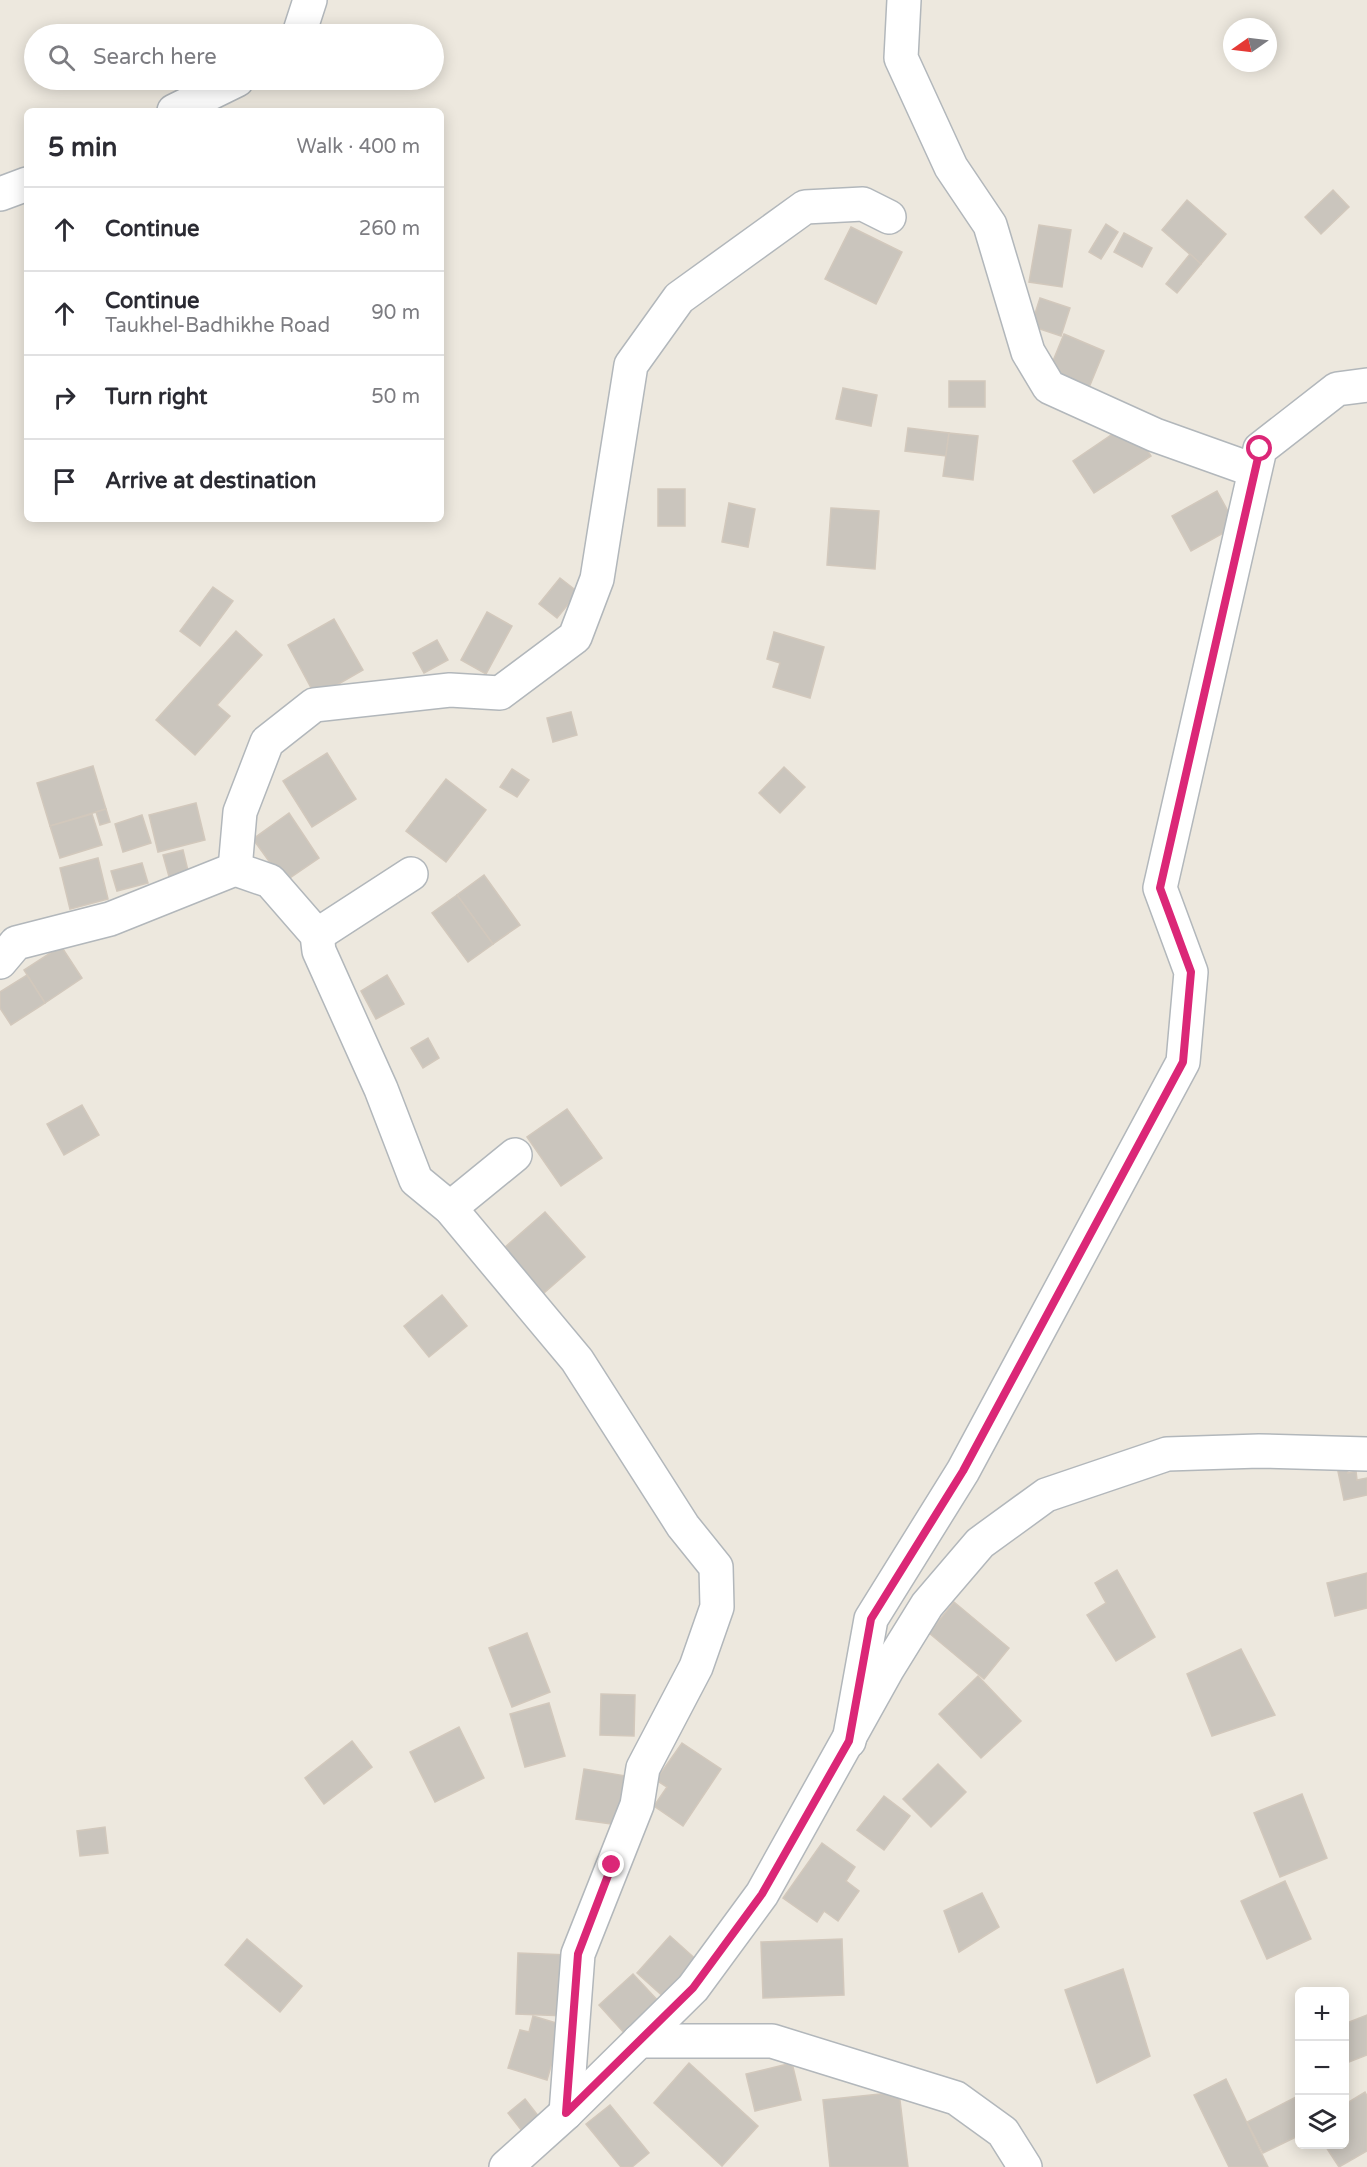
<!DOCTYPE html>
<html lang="en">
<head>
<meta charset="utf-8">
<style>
  body { margin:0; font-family:"Varela Round",sans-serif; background:#f2f2f3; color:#2b2b33 }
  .controls { position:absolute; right:18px; bottom:18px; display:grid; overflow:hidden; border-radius:9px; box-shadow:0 3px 15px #0003 }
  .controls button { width:54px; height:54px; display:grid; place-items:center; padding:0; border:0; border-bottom:2px solid #e1e1e2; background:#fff; color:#2b2b33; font:30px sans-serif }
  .compass { position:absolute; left:1223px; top:18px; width:54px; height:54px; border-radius:50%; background:#fff; box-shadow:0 3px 15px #0003; rotate:256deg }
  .stop { position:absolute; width:18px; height:18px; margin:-14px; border:4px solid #db2777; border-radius:50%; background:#fff }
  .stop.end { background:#db2777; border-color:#fff; box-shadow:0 2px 6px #0008 }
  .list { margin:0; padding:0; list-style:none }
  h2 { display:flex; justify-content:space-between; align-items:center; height:78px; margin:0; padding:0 24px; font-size:26px }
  h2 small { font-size:20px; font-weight:400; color:#7c7c81 }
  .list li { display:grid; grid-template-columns:39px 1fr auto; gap:18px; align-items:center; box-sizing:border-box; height:84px; padding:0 24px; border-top:2px solid #e1e1e2 }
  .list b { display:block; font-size:22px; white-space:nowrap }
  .list p { margin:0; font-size:20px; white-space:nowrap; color:#7c7c81 }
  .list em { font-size:20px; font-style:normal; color:#7c7c81 }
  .icon { flex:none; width:33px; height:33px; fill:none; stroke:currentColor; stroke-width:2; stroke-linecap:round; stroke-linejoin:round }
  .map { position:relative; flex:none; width:1367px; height:2167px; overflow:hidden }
  .search { position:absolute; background:#fff; box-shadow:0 3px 15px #0003; left:24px; top:24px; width:420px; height:66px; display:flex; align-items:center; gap:15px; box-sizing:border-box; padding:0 21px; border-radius:33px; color:#7c7c81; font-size:22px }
  .panel { position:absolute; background:#fff; box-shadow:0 3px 15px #0003; left:24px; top:108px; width:420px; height:414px; border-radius:9px }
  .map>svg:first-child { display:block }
  .building { fill:#cac5bd; stroke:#d2c8bc; stroke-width:1.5 }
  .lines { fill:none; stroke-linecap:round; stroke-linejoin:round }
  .minor-casing { stroke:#b2b7bb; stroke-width:36 }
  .minor { stroke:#fff; stroke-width:33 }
  .route { stroke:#db2777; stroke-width:8 }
</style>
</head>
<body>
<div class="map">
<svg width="1367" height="2167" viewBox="0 0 1367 2167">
  <rect width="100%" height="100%" fill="#ede8de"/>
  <g class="building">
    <path d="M1333,190L1349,207L1321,234L1305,217Z"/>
    <path d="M1187,200L1226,234L1201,264L1162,230Z"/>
    <path d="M1106,224L1118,232L1101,259L1089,252Z"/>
    <path d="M1039,225L1071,230L1062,287L1029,282Z"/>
    <path d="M851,227L902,252L876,304L825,279Z"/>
    <path d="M1124,233L1152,248L1142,267L1114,252Z"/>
    <path d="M1190,254L1201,264L1177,293L1166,284Z"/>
    <path d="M1040,298L1070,308L1061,336L1031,326Z"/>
    <path d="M1064,334L1104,351L1088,390L1048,373Z"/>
    <rect x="949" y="381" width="36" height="26"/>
    <path d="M843,388L877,395L871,426L836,419Z"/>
    <path d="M908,428L949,433L946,456L905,451Z"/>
    <path d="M1134,430L1151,456L1094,493L1073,461L1117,431L1122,439Z"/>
    <path d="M949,433L978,436L973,480L943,476Z"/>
    <rect x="658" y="489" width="27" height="37"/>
    <path d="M1217,491L1236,526L1191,551L1172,516Z"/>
    <path d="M729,503L755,509L748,547L722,542Z"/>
    <path d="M831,508L879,511L875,569L827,565Z"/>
    <path d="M560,578L578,592L557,618L539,604Z"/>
    <path d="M213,587L233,601L200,646L180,631Z"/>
    <path d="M487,612L512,626L486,674L461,660Z"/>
    <path d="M334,619L363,670L316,697L288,645Z"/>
    <path d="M236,631L262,655L217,705L230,716L195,755L156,720Z"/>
    <path d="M774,632L824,647L810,698L773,687L780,663L767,659Z"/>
    <path d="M437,640L448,660L424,673L413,653Z"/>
    <path d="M571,712L577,735L553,742L547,718Z"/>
    <path d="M327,753L356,799L312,827L283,781Z"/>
    <path d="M93,766L106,809L50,826L37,783Z"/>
    <path d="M784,767L805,787L780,813L759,793Z"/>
    <path d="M512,769L529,780L517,797L500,787Z"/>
    <path d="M446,779L486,810L446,862L406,831Z"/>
    <path d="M196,803L205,840L158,852L149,815Z"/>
    <path d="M106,809L110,822L100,825L96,812Z"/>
    <path d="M289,813L319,858L284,882L253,839Z"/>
    <path d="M92,814L102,845L60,858L50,826Z"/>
    <path d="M142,815L151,843L123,852L115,824Z"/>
    <path d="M183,850L189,875L170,880L163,855Z"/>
    <path d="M98,858L108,899L70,909L60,868Z"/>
    <path d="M142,863L148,883L117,891L111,871Z"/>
    <path d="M484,875L520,925L493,944L457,895Z"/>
    <path d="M457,895L493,944L468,962L432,913Z"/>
    <path d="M61,946L82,978L45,1003L24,970Z"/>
    <path d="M27,975L45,1003L11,1025L0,1008V992Z"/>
    <path d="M387,975L404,1004L376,1019L361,991Z"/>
    <path d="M428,1038L439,1058L423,1068L411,1048Z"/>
    <path d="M82,1105L99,1135L64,1155L47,1124Z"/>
    <path d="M567,1109L602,1158L561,1186L527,1137Z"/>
    <path d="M545,1212L585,1257L544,1293L504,1248Z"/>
    <path d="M442,1295L467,1326L429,1357L404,1326Z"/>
    <path d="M1344,1455L1348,1473L1356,1471L1357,1480L1367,1478V1495L1344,1500L1335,1457Z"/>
    <path d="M1117,1570L1155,1637L1116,1661L1087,1615L1106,1603L1095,1583Z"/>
    <path d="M1367,1573V1608L1335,1616L1327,1583Z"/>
    <path d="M954,1602L1009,1648L984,1679L929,1633Z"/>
    <path d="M527,1633L550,1692L512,1707L489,1648Z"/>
    <path d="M1241,1649L1275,1715L1212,1736L1187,1674Z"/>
    <path d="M978,1676L1021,1721L981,1758L939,1714Z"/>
    <path d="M601,1694L635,1695L634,1736L600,1735Z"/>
    <path d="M549,1703L565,1756L525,1767L510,1714Z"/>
    <path d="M459,1727L484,1778L435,1802L410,1752Z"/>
    <path d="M352,1741L372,1767L324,1804L305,1778Z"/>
    <path d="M682,1743L721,1769L683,1826L654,1806L667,1787L656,1780Z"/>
    <path d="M938,1764L966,1792L931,1827L903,1799Z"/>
    <path d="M584,1769L626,1776L618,1825L576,1819Z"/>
    <path d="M1302,1794L1327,1858L1280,1877L1254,1813Z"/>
    <path d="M884,1796L910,1816L884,1850L857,1830Z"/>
    <path d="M105,1827L108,1853L80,1856L77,1831Z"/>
    <path d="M822,1843L855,1867L846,1881L859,1891L838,1921L824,1911L817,1922L783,1898Z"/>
    <path d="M1285,1881L1311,1939L1267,1959L1241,1901Z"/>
    <path d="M982,1893L999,1927L959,1952L944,1911Z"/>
    <path d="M670,1936L700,1963L667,2000L637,1973Z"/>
    <path d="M247,1939L302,1986L280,2012L225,1965Z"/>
    <path d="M842,1939L844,1995L763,1998L761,1942Z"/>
    <path d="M518,1953L569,1955L567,2016L516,2014Z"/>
    <path d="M1123,1969L1150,2056L1097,2083L1065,1990Z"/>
    <path d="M633,1974L661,2004L627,2036L599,2005Z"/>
    <path d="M1367,2015V2055L1344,2064V2024Z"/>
    <path d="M533,2016L563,2025L547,2080L508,2068L520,2030L529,2032Z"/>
    <path d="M689,2063L758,2126L722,2166L654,2103Z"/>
    <path d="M792,2063L801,2100L755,2111L746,2074Z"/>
    <path d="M1226,2079L1268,2167H1229L1194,2095Z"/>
    <path d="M899,2092L908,2167H830L823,2100Z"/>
    <path d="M1365,2092L1367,2096V2151L1339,2167L1324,2144H1344V2105Z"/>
    <path d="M1296,2097L1300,2104V2135L1263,2153L1247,2122Z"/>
    <path d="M525,2099L539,2117L522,2131L508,2113Z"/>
    <path d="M610,2105L649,2153L632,2167H621L586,2124Z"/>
  </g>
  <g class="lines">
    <defs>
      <g id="minor">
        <path d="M904,0L901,58L951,167L990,225L1028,352L1049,387L1155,435L1253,470"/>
        <path d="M299,34L310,0"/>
        <path d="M174,111L237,80"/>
        <path d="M0,194L27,184"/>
        <path d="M235,869L240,812L267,742L314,705L450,690L500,693L575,637L597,579L631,365L679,298L805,207L863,204L889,217"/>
        <path d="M317,935L411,874"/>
        <path d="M0,962L16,943L110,919L235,869L270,881L317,935L319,951L381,1089L416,1180L450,1208L577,1360L683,1526L716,1567L717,1607L696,1667L643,1768L637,1805L578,1954L566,2113"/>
        <path d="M450,1208L515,1155"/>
        <path d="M849,1741L871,1619L963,1471L1183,1062L1191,972L1160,888L1260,449L1337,389L1367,385"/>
        <path d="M639,2041H772L956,2098L1003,2132L1025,2167"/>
        <path d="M506,2167L566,2113L693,1988L762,1894L888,1668L927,1605L980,1543L1046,1495L1167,1454L1259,1451L1367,1454"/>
      </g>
    </defs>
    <use href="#minor" class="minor-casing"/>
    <use href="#minor" class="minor"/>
  </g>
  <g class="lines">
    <path class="route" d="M612,1865L578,1954L566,2113L693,1988L762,1894L849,1741L871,1619L963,1471L1183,1062L1191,972L1160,888L1260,449"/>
  </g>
</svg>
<div class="controls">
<button>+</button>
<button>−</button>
<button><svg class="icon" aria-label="layers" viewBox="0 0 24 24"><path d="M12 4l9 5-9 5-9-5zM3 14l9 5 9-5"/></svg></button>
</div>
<svg class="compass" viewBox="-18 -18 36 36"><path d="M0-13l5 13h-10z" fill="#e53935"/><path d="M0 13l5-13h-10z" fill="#7c7c81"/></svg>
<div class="stop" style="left:1260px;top:449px"></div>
<div class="stop end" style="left:612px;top:1865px"></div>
<div class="search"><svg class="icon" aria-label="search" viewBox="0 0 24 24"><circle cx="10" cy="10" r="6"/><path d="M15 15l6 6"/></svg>Search here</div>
<section class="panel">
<h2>5 min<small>Walk · 400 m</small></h2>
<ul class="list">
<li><svg class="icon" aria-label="ahead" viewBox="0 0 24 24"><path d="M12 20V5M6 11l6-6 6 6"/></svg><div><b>Continue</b></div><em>260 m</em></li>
<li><svg class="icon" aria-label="ahead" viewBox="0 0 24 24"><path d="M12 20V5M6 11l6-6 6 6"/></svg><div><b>Continue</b><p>Taukhel-Badhikhe Road</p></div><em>90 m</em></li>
<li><svg class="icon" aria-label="right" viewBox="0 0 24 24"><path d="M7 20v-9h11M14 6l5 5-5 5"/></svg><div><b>Turn right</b></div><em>50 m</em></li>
<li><svg class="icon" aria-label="arrive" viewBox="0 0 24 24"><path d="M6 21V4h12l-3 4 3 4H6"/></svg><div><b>Arrive at destination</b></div></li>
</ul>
</section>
</div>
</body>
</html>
